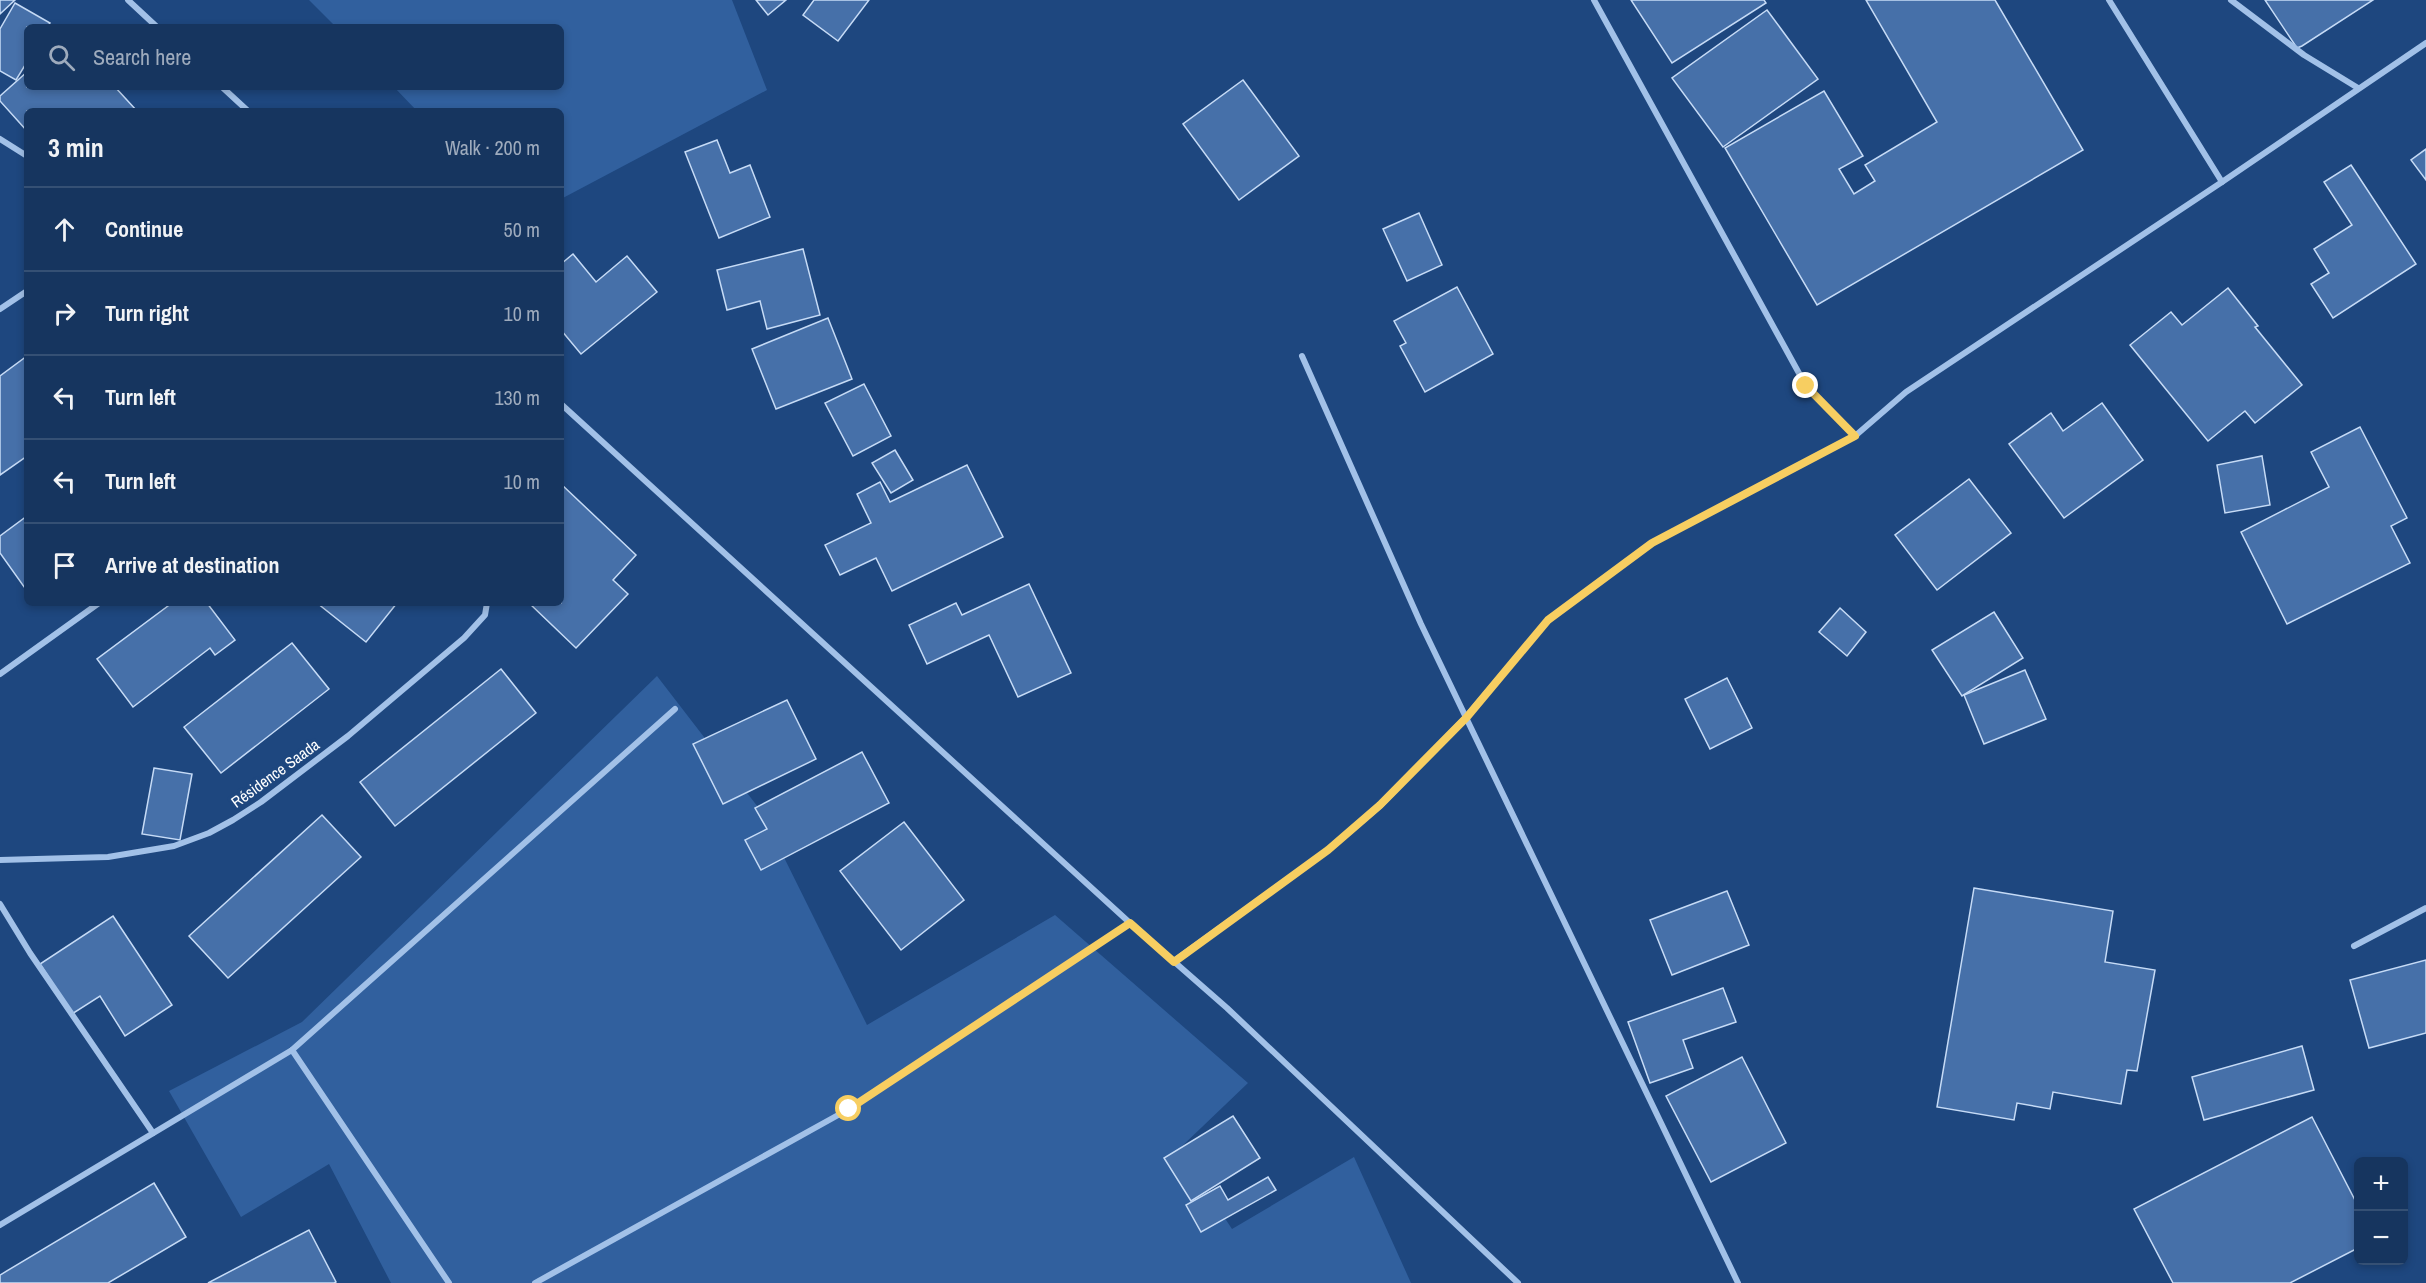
<!DOCTYPE html>
<html lang="en">
<head>
<meta charset="utf-8">
<style>
  body { margin:0; font-family:"Archivo Narrow",sans-serif; background:#1f3d65; color:#f1f3f6 }
  .controls { position:absolute; right:18px; bottom:18px; display:grid; overflow:hidden; border-radius:9px; box-shadow:0 3px 9px #0003 }
  .controls button { width:54px; height:54px; display:grid; place-items:center; padding:0; border:0; border-bottom:2px solid #355074; background:#16355f; color:#f1f3f6; font:30px sans-serif }
  .stop { position:absolute; width:18px; height:18px; margin:-14px; border:4px solid #f7ce61; border-radius:50%; background:#fff }
  .stop.end { background:#f7ce61; border-color:#fff; box-shadow:0 2px 6px #0008 }
  .list { margin:0; padding:0; list-style:none }
  h2 { display:flex; justify-content:space-between; align-items:center; height:78px; margin:0; padding:0 24px; font-size:26px }
  h2 small { font-size:20px; font-weight:400; color:#9eabbd }
  .list li { display:grid; grid-template-columns:39px 1fr auto; gap:18px; align-items:center; box-sizing:border-box; height:84px; padding:0 24px; border-top:2px solid #355074 }
  .list b { display:block; font-size:22px; white-space:nowrap }
  .list em { font-size:20px; font-style:normal; color:#9eabbd }
  .icon { flex:none; width:33px; height:33px; fill:none; stroke:currentColor; stroke-width:2; stroke-linecap:round; stroke-linejoin:round }
  .map { position:relative; flex:none; width:2426px; height:1283px; overflow:hidden }
  .search { position:absolute; background:#16355f; box-shadow:0 3px 9px #0003; left:24px; top:24px; width:540px; height:66px; display:flex; align-items:center; gap:15px; box-sizing:border-box; padding:0 21px; border-radius:9px; color:#9eabbd; font-size:22px }
  .panel { position:absolute; background:#16355f; box-shadow:0 3px 9px #0003; left:24px; top:108px; width:540px; height:498px; border-radius:9px }
  .map>svg:first-child { display:block }
  .green { fill:#31609e }
  .building { fill:#4670a9; stroke:#c6dbf6; stroke-width:1.5 }
  .lines { fill:none; stroke-linecap:round; stroke-linejoin:round }
  .minor { stroke:#a2c1e8; stroke-width:6 }
  .route { stroke:#f7ce61; stroke-width:8 }
  .labels { text-anchor:middle; dominant-baseline:central; stroke-width:6; stroke-linejoin:round; paint-order:stroke }
  .street-label { font-size:16px; fill:#fff; stroke:#1e477f }
</style>
</head>
<body>
<div class="map">
<svg width="2426" height="1283" viewBox="0 0 2426 1283">
  <rect width="100%" height="100%" fill="#1e477f"/>
  <g class="green">
    <path d="M309,0H732L767,90L561,199V111H417L394,87H561V27H336Z"/>
    <path d="M657,676L761,811L867,1025L1055,915L1248,1083L1179,1149L1232,1229L1354,1157L1411,1283H391L329,1164L241,1217L169,1091L302,1022Z"/>
  </g>
  <g class="building">
    <path d="M0,0H15L0,14Z"/>
    <path d="M756,0H786L768,15Z"/>
    <path d="M814,0H869L838,41L803,15Z"/>
    <path d="M1631,0H1764L1766,3L1672,63Z"/>
    <path d="M1866,0H1995L2083,150L1817,305L1725,148L1824,91L1863,156L1839,169L1854,194L1875,181L1865,165L1937,122Z"/>
    <path d="M2265,0H2373L2302,46L2297,48Z"/>
    <path d="M15,3L50,23L47,27H27V62L16,80L0,71V29Z"/>
    <path d="M1767,10L1818,79L1723,147L1672,78Z"/>
    <path d="M27,72V87H115L137,111H27V131L0,101V96Z"/>
    <path d="M1243,80L1299,156L1239,200L1183,124Z"/>
    <path d="M717,140L730,173L750,165L770,217L719,238L685,152Z"/>
    <path d="M2426,149V180L2411,160Z"/>
    <path d="M2351,165L2416,264L2333,318L2311,284L2329,273L2314,249L2352,225L2324,182Z"/>
    <path d="M1419,213L1442,265L1407,281L1383,229Z"/>
    <path d="M803,249L820,315L767,329L760,301L727,310L717,270Z"/>
    <path d="M573,254L596,282L627,256L657,292L581,354L561,330V264Z"/>
    <path d="M1457,287L1493,354L1425,392L1400,346L1406,343L1394,321Z"/>
    <path d="M2228,288L2258,326L2255,327L2302,385L2255,423L2245,411L2208,441L2130,345L2171,312L2182,325Z"/>
    <path d="M828,318L852,379L776,409L752,349Z"/>
    <path d="M27,356V456L0,475V376Z"/>
    <path d="M864,384L891,436L853,456L825,403Z"/>
    <path d="M2102,403L2143,460L2064,518L2009,444L2051,413L2063,431Z"/>
    <path d="M2360,427L2407,518L2391,526L2410,563L2287,624L2241,532L2329,487L2311,452Z"/>
    <path d="M895,450L913,480L891,493L872,463Z"/>
    <path d="M2262,456L2270,505L2225,513L2217,465Z"/>
    <path d="M967,465L1003,537L892,591L876,558L840,575L825,545L871,523L857,494L880,482L890,502Z"/>
    <path d="M1969,479L2011,533L1937,590L1895,535Z"/>
    <path d="M561,484L636,555L613,580L628,594L576,648L529,603H561Z"/>
    <path d="M27,516V591L0,553V536Z"/>
    <path d="M1029,584L1071,673L1018,697L989,635L927,664L909,625L956,603L962,615Z"/>
    <path d="M172,603H207L235,640L215,655L210,648L133,707L97,659Z"/>
    <path d="M317,603H397L366,642Z"/>
    <path d="M1840,608L1866,632L1847,656L1819,632Z"/>
    <path d="M1994,612L2023,658L1962,696L1932,650Z"/>
    <path d="M292,643L329,689L221,773L184,727Z"/>
    <path d="M501,669L536,713L395,826L360,782Z"/>
    <path d="M2025,670L2046,719L1984,744L1964,695Z"/>
    <path d="M1727,678L1752,728L1710,749L1685,699Z"/>
    <path d="M787,700L816,759L723,804L693,744Z"/>
    <path d="M862,752L889,803L761,870L745,840L767,829L755,808Z"/>
    <path d="M154,768L192,774L180,840L142,834Z"/>
    <path d="M322,815L361,857L228,978L189,936Z"/>
    <path d="M904,822L964,900L901,950L840,871Z"/>
    <path d="M1974,888L2113,911L2105,962L2155,970L2137,1071L2127,1070L2121,1104L2053,1092L2050,1109L2017,1103L2014,1120L1937,1107Z"/>
    <path d="M1727,891L1749,945L1672,975L1650,920Z"/>
    <path d="M113,916L172,1005L125,1036L100,996L72,1014L40,964Z"/>
    <path d="M2426,960V1033L2369,1048L2350,980Z"/>
    <path d="M1723,988L1736,1022L1683,1040L1693,1068L1650,1083L1628,1022Z"/>
    <path d="M2302,1046L2314,1090L2204,1120L2192,1077Z"/>
    <path d="M1742,1057L1786,1143L1711,1182L1666,1096Z"/>
    <path d="M1233,1116L1260,1158L1191,1201L1164,1158Z"/>
    <path d="M2312,1117L2358,1206V1248L2290,1283H2173L2134,1209Z"/>
    <path d="M1268,1177L1276,1190L1201,1232L1186,1205L1220,1186L1228,1200Z"/>
    <path d="M154,1183L186,1237L108,1283H0V1275Z"/>
    <path d="M309,1230L336,1282L334,1283H208Z"/>
  </g>
  <g class="lines">
    <g class="minor">
      <path d="M128,0L157,27"/>
      <path d="M1594,0L1806,386L1855,436L1906,392L2222,182L2426,43"/>
      <path d="M2109,0L2222,182"/>
      <path d="M2231,0L2304,55L2358,88"/>
      <path d="M222,87L248,111"/>
      <path d="M0,139L27,156"/>
      <path d="M0,309L27,291"/>
      <path d="M1302,356L1421,624L1738,1283"/>
      <path d="M561,404L1130,923L1227,1008L1518,1283"/>
      <path d="M0,674L99,603"/>
      <path d="M0,860L108,857L174,846L209,833L233,820L261,802L348,736L464,638L485,615L487,603"/>
      <path d="M0,904L30,953L153,1133"/>
      <path d="M2354,946L2426,908"/>
      <path d="M1174,961L1328,850L1381,805L1467,716L1548,620L1652,543L1855,436"/>
      <path d="M292,1050L449,1283"/>
      <path d="M0,1225L292,1050L675,709"/>
      <path d="M535,1283L849,1109L1130,923"/>
    </g>
  </g>
  <g class="lines">
    <path class="route" d="M849,1109L1130,923L1174,962L1328,850L1380,805L1467,717L1548,620L1652,543L1855,436L1806,386"/>
  </g>
  <g class="labels">
    <g class="street-label">
      <text transform="translate(275 773) rotate(-36)">Résidence Saada</text>
    </g>
  </g>
</svg>
<div class="controls">
<button>+</button>
<button>−</button>
</div>
<div class="stop" style="left:849px;top:1109px"></div>
<div class="stop end" style="left:1806px;top:386px"></div>
<div class="search"><svg class="icon" aria-label="search" viewBox="0 0 24 24"><circle cx="10" cy="10" r="6"/><path d="M15 15l6 6"/></svg>Search here</div>
<section class="panel">
<h2>3 min<small>Walk · 200 m</small></h2>
<ul class="list">
<li><svg class="icon" aria-label="ahead" viewBox="0 0 24 24"><path d="M12 20V5M6 11l6-6 6 6"/></svg><div><b>Continue</b></div><em>50 m</em></li>
<li><svg class="icon" aria-label="right" viewBox="0 0 24 24"><path d="M7 20v-9h11M14 6l5 5-5 5"/></svg><div><b>Turn right</b></div><em>10 m</em></li>
<li><svg class="icon" aria-label="left" viewBox="0 0 24 24"><path d="M17 20v-9H6M10 6l-5 5 5 5"/></svg><div><b>Turn left</b></div><em>130 m</em></li>
<li><svg class="icon" aria-label="left" viewBox="0 0 24 24"><path d="M17 20v-9H6M10 6l-5 5 5 5"/></svg><div><b>Turn left</b></div><em>10 m</em></li>
<li><svg class="icon" aria-label="arrive" viewBox="0 0 24 24"><path d="M6 21V4h12l-3 4 3 4H6"/></svg><div><b>Arrive at destination</b></div></li>
</ul>
</section>
</div>
</body>
</html>
